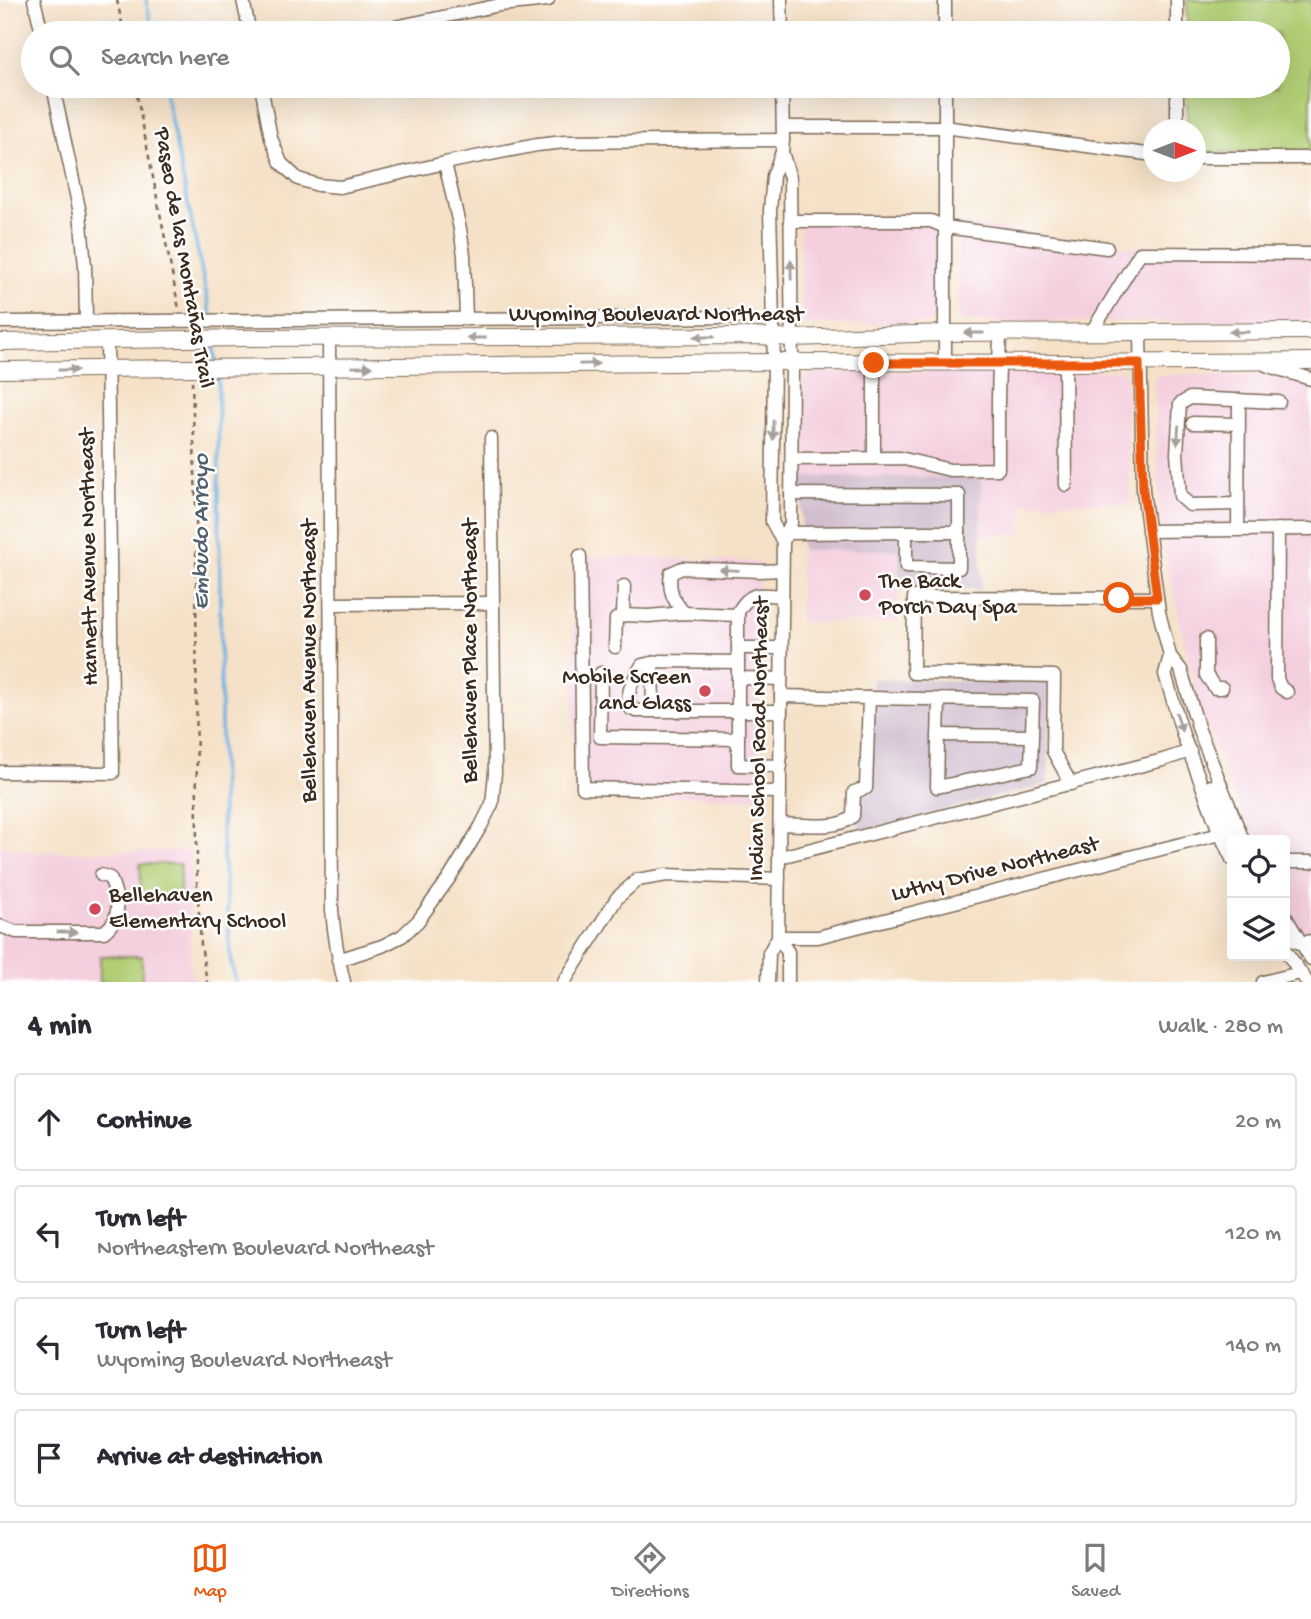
<!DOCTYPE html>
<html lang="en">
<head>
<meta charset="utf-8">
<style>
  body { margin:0; font-family:"Gochi Hand",sans-serif; background:#f2f2f3; color:#2b2b33 }
  .controls { position:absolute; right:21px; bottom:21px; display:grid; overflow:hidden; border-radius:7px; box-shadow:0 7px 28px #0002 }
  .controls button { width:63px; height:63px; display:grid; place-items:center; padding:0; border:0; border-bottom:2px solid #e1e1e2; background:#fff; color:#2b2b33; font:35px sans-serif }
  .compass { position:absolute; left:1143px; top:119px; width:63px; height:63px; border-radius:50%; background:#fff; box-shadow:0 7px 28px #0002; rotate:90deg }
  .stop { position:absolute; width:21px; height:21px; margin:-16px; border:5px solid #ea580c; border-radius:50%; background:#fff }
  .stop.end { background:#ea580c; border-color:#fff; box-shadow:0 2px 7px #0008 }
  .list { margin:0; padding:0; list-style:none }
  h2 { display:flex; justify-content:space-between; align-items:center; height:91px; margin:0; padding:0 28px; font-size:30px }
  h2 small { font-size:23px; font-weight:400; color:#7c7c81 }
  .list li { display:grid; grid-template-columns:46px 1fr auto; gap:21px; align-items:center; box-sizing:border-box; height:98px; margin:0 14px 14px; padding:0 14px; border:2px solid #e1e1e2; border-radius:7px }
  .list b { display:block; font-size:26px; white-space:nowrap }
  .list p { margin:0; font-size:23px; white-space:nowrap; color:#7c7c81 }
  .list em { font-size:23px; font-style:normal; color:#7c7c81 }
  .icon { flex:none; width:38px; height:38px; fill:none; stroke:currentColor; stroke-width:2; stroke-linecap:round; stroke-linejoin:round }
  .map { position:relative; flex:none; width:1311px; height:982px; overflow:hidden }
  .search { position:absolute; background:#fff; box-shadow:0 7px 28px #0002; left:21px; right:21px; top:21px; height:77px; display:flex; align-items:center; gap:18px; box-sizing:border-box; padding:0 24px; border-radius:38px; color:#7c7c81; font-size:26px }
  .sheet { height:539px; background:#fff }
  nav { display:flex; justify-content:space-around; align-items:center; box-sizing:border-box; height:98px; border-top:2px solid #e1e1e2; background:#fff; font-size:19px; color:#7c7c81 }
  nav a { display:grid; justify-items:center; gap:4px }
  nav .on { color:#ea580c }
  .map>svg:first-child { display:block }
  .built { fill:#f4cfde }
  .industrial { fill:#d0bdce }
  .green { fill:#b1ce74; stroke:#767c49; stroke-width:2 }
  .lines { fill:none; stroke-linecap:round; stroke-linejoin:round }
  .stream { stroke:#6cb1e2; stroke-width:3.5 }
  .minor-casing { stroke:#7c6a59; stroke-width:15 }
  .major-casing { stroke:#7c6a59; stroke-width:18 }
  .path { stroke:#7c6a59; stroke-width:2.5; stroke-dasharray:5 5; stroke-linecap:butt }
  .minor { stroke:#fff; stroke-width:12 }
  .major { stroke:#fff; stroke-width:16 }
  .oneway { fill:#a79f9a }
  .route { stroke:#ea580c; stroke-width:9 }
  .poi-dot { fill:#d1495b; stroke:#fff; stroke-width:2.5 }
  .labels { text-anchor:middle; dominant-baseline:central; stroke-width:5; stroke-linejoin:round; paint-order:stroke }
  .street-label { font-size:23px; fill:#3b2a1e; stroke:#fff }
  .poi-label { font-size:23px; fill:#3b2a1e; stroke:#fff; text-anchor:start }
  .water-label { font-size:24px; font-style:italic; fill:#4f606c; stroke:#fff }
</style>
</head>
<body>
<div class="map">
<svg width="1311" height="982" viewBox="0 0 1311 982">
  <rect width="100%" height="100%" fill="#fff"/>
  <filter id="ink" filterUnits="userSpaceOnUse"><feTurbulence type="fractalNoise" baseFrequency=".0143" numOctaves="2"/><feDisplacementMap in="SourceGraphic" scale="14" xChannelSelector="R" yChannelSelector="G"/><feConvolveMatrix kernelMatrix="1 2 1 2 8 2 1 2 1" color-interpolation-filters="sRGB"/></filter>
  <filter id="wash" filterUnits="userSpaceOnUse"><feTurbulence type="fractalNoise" baseFrequency=".00686" numOctaves="4" result="noise"/><feDisplacementMap in="SourceGraphic" scale="28" xChannelSelector="R" yChannelSelector="G"/><feGaussianBlur stdDeviation="1.57" result="paint"/><feColorMatrix in="noise" values="0 0 0 0 0 0 0 0 0 0 0 0 0 0 0 0 0 1.4 0 .05"/><feComposite in="paint" operator="in"/></filter>
  <g filter="url(#wash)">
    <rect width="100%" height="100%" fill="#f5e1c7"/>
    <g class="built">
      <path d="M800,215L935,216L936,315L935,321L929,323L805,325L801,323Z"/>
      <path d="M959,224L1121,246L1311,244V321L966,322L960,319L958,314Z"/>
      <path d="M1121,371L1126,375L1130,503H1023L1022,534L981,535V477H802V379L809,372Z"/>
      <path d="M1311,374V950L1285,905V840H1252L1199,706L1167,563L1158,486L1154,378L1159,375Z"/>
      <path d="M800,550H900L898,623L800,622Z"/>
      <path d="M573,557L655,558L759,562L757,798L589,795L588,792L574,795Z"/>
      <path d="M0,845L34,852L191,851L190,966L195,982H0Z"/>
    </g>
    <g class="industrial">
      <path d="M802,477H981V589H899V550H801Z"/>
      <path d="M872,679L1049,682L1048,784L859,832L860,795L872,794Z"/>
    </g>
    <g class="green">
      <path d="M1187,0H1311V151L1208,152L1196,147V130L1187,129V86H1278V33H1187Z"/>
      <path d="M140,864H180V898H141Z"/>
      <path d="M100,956H142V980L136,982H100Z"/>
    </g>
    <g class="lines">
      <g class="stream">
        <path d="M146,0L153,33"/>
        <path d="M164,86L211,317"/>
        <path d="M214,342L216,362"/>
        <path d="M218,373L222,838L231,962L236,982"/>
      </g>
    </g>
  </g>
  <g filter="url(#ink)">
    <g class="lines">
      <defs>
        <g id="minor">
          <path d="M34,0L42,33"/>
          <path d="M243,0L250,33"/>
          <path d="M781,0L782,33"/>
          <path d="M1177,0V33"/>
          <path d="M366,33L500,5L548,0"/>
          <path d="M945,33V0"/>
          <path d="M53,86L80,213L85,266L86,321"/>
          <path d="M261,86L271,138L281,163L298,179L318,185L340,187L445,163L537,145L565,142L783,140"/>
          <path d="M782,86L783,140L782,152L773,176L770,210L774,362L772,522L783,542"/>
          <path d="M945,86V363"/>
          <path d="M1177,86V130"/>
          <path d="M783,127H944L1154,155"/>
          <path d="M1196,158H1311"/>
          <path d="M445,163L460,229L464,255L466,319"/>
          <path d="M790,221H931L945,227L1107,248"/>
          <path d="M0,322L747,317"/>
          <path d="M1091,333L1140,253L1311,254"/>
          <path d="M1140,333L1143,490L1159,612L1170,656L1181,670L1199,730L1243,840"/>
          <path d="M329,338L332,910C334,935 338,958 344,982"/>
          <path d="M1065,363L1066,485"/>
          <path d="M1266,365L1311,379"/>
          <path d="M1193,423L1239,424"/>
          <path d="M874,458V363"/>
          <path d="M792,459L900,458L950,470L998,469V399L1000,333"/>
          <path d="M1238,504L1190,505L1180,496L1177,453L1180,404L1190,398L1279,402"/>
          <path d="M1238,529L1239,400"/>
          <path d="M1278,529L1277,679L1281,688L1287,692"/>
          <path d="M1148,531L1311,529"/>
          <path d="M906,532H959"/>
          <path d="M787,533L906,532V567L959,568V495L791,494"/>
          <path d="M580,556L583,788L780,792"/>
          <path d="M331,604L493,603"/>
          <path d="M684,613C673,600 668,590 671,573L682,568L760,571L782,570"/>
          <path d="M623,615L624,586"/>
          <path d="M1206,639V675L1215,688H1222"/>
          <path d="M615,647L616,619L623,615L648,616L684,613L738,615"/>
          <path d="M738,648H781"/>
          <path d="M1170,656L1165,674L1183,735L1220,834L1232,859"/>
          <path d="M738,662L661,661L642,665C634,679 624,693 631,709L636,711H781"/>
          <path d="M652,663L653,703"/>
          <path d="M601,673L600,737L738,739"/>
          <path d="M738,678L781,679"/>
          <path d="M869,698L1033,701L1031,767L937,787L939,699"/>
          <path d="M938,735L1032,736"/>
          <path d="M781,766L738,765V612C750,591 759,594 782,596"/>
          <path d="M0,772L113,773L107,341"/>
          <path d="M1071,784L1053,751L1054,676L913,673L914,597L1157,598"/>
          <path d="M1211,786L1233,840"/>
          <path d="M780,824C801,824 839,831 853,816L854,792L866,788L869,698L781,696"/>
          <path d="M780,857L1163,760L1190,751"/>
          <path d="M1285,862H1311"/>
          <path d="M1285,916L1311,959"/>
          <path d="M0,926L16,932H104C107,929 110,927 112,924C122,911 116,892 110,878L101,875"/>
          <path d="M1285,934C1292,943 1300,944 1311,941"/>
          <path d="M778,937H818L1220,834"/>
          <path d="M778,937L788,952V982"/>
          <path d="M1285,950L1307,982"/>
          <path d="M338,960L382,946L402,936L418,921L450,877L481,826L492,804L495,773L491,438"/>
          <path d="M564,982L617,898L637,880L667,875L779,879"/>
          <path d="M768,982L769,953L778,937L783,542L791,523L792,363L790,178L782,152"/>
          <path d="M1263,982L1300,973"/>
        </g>
        <g id="major">
          <path d="M0,342L244,338L758,336L792,338L945,333L1311,331"/>
          <path d="M0,370L774,362L1065,363L1311,361"/>
        </g>
      </defs>
      <use href="#minor" class="minor-casing"/>
      <use href="#major" class="major-casing"/>
      <g class="path">
        <path d="M117,0L124,33"/>
        <path d="M135,86L179,309"/>
        <path d="M192,381L196,504L197,883L201,945L207,982"/>
      </g>
      <use href="#minor" class="minor"/>
      <use href="#major" class="major"/>
    </g>
    <defs><path id="oneway-solid" d="M-6-.8H1V-3.2L6.5 0L1 3.2V.8H-6Z" transform="scale(1.75)"/></defs>
    <g class="oneway">
      <use href="#oneway-solid" transform="translate(791 270) rotate(-91)"/>
      <use href="#oneway-solid" transform="translate(1239 332) rotate(180)"/>
      <use href="#oneway-solid" transform="translate(974 333) rotate(180)"/>
      <use href="#oneway-solid" transform="translate(704 337) rotate(180)"/>
      <use href="#oneway-solid" transform="translate(476 338) rotate(180)"/>
      <use href="#oneway-solid" transform="translate(589 364) rotate(-1)"/>
      <use href="#oneway-solid" transform="translate(362 367) rotate(-1)"/>
      <use href="#oneway-solid" transform="translate(68 370)"/>
      <use href="#oneway-solid" transform="translate(773 430) rotate(91)"/>
      <use href="#oneway-solid" transform="translate(1178 435) rotate(94)"/>
      <use href="#oneway-solid" transform="translate(729 570) rotate(-178)"/>
      <use href="#oneway-solid" transform="translate(1179 722) rotate(74)"/>
      <use href="#oneway-solid" transform="translate(67 932) rotate(1)"/>
    </g>
  </g>
  <g class="lines" filter="url(#ink)">
    <path class="route" d="M874,363H1139L1143,490L1157,598H1119"/>
  </g>
  <g class="poi-dot">
    <circle cx="865" cy="595" r="7"/>
    <circle cx="705" cy="691" r="7"/>
    <circle cx="95" cy="909" r="7"/>
  </g>
  <g class="labels">
    <g class="street-label">
      <text transform="translate(183 258) rotate(80)">Paseo de las Montañas Trail</text>
      <text x="656" y="315">Wyoming Boulevard Northeast</text>
      <text transform="translate(90 557) rotate(-91)">Hannett Avenue Northeast</text>
      <text transform="translate(471 651) rotate(-90)">Bellehaven Place Northeast</text>
      <text transform="translate(310 661) rotate(-90)">Bellehaven Avenue Northeast</text>
      <text transform="translate(760 739) rotate(-89)">Indian School Road Northeast</text>
      <text transform="translate(995 870) rotate(-14)">Luthy Drive Northeast</text>
    </g>
    <g class="poi-label">
      <text x="879" y="582">The Back<tspan x="879" dy="26">Porch Day Spa</tspan></text>
      <text x="691" y="678" text-anchor="end">Mobile Screen<tspan x="691" dy="26">and Glass</tspan></text>
      <text x="109" y="896">Bellehaven<tspan x="109" dy="26">Elementary School</tspan></text>
    </g>
    <g class="water-label">
      <text transform="translate(202 532) rotate(-90)">Embudo Arroyo</text>
    </g>
  </g>
</svg>
<div class="controls">
<button><svg class="icon" aria-label="locate" viewBox="0 0 24 24"><circle cx="12" cy="12" r="6"/><path d="M12 2v4M12 18v4M2 12h4M18 12h4"/></svg></button>
<button><svg class="icon" aria-label="layers" viewBox="0 0 24 24"><path d="M12 4l9 5-9 5-9-5zM3 14l9 5 9-5"/></svg></button>
</div>
<svg class="compass" viewBox="-18 -18 36 36"><path d="M0-13l5 13h-10z" fill="#e53935"/><path d="M0 13l5-13h-10z" fill="#7c7c81"/></svg>
<div class="stop" style="left:1119px;top:598px"></div>
<div class="stop end" style="left:874px;top:363px"></div>
<div class="search"><svg class="icon" aria-label="search" viewBox="0 0 24 24"><circle cx="10" cy="10" r="6"/><path d="M15 15l6 6"/></svg>Search here</div>
</div>
<section class="sheet">
<h2>4 min<small>Walk · 280 m</small></h2>
<ul class="list">
<li><svg class="icon" aria-label="ahead" viewBox="0 0 24 24"><path d="M12 20V5M6 11l6-6 6 6"/></svg><div><b>Continue</b></div><em>20 m</em></li>
<li><svg class="icon" aria-label="left" viewBox="0 0 24 24"><path d="M17 20v-9H6M10 6l-5 5 5 5"/></svg><div><b>Turn left</b><p>Northeastern Boulevard Northeast</p></div><em>120 m</em></li>
<li><svg class="icon" aria-label="left" viewBox="0 0 24 24"><path d="M17 20v-9H6M10 6l-5 5 5 5"/></svg><div><b>Turn left</b><p>Wyoming Boulevard Northeast</p></div><em>140 m</em></li>
<li><svg class="icon" aria-label="arrive" viewBox="0 0 24 24"><path d="M6 21V4h12l-3 4 3 4H6"/></svg><div><b>Arrive at destination</b></div></li>
</ul>
</section>
<nav>
<a class="on"><svg class="icon" aria-label="map" viewBox="0 0 24 24"><path d="M3 6l6-2 6 2 6-2v14l-6 2-6-2-6 2zM9 4v14M15 6v14"/></svg>Map</a>
<a><svg class="icon" aria-label="directions" viewBox="0 0 24 24"><path d="M12 3l9 9-9 9-9-9zM9 14v-3h6M13 9l2 2-2 2"/></svg>Directions</a>
<a><svg class="icon" aria-label="saved" viewBox="0 0 24 24"><path d="M7 4h10v16l-5-4-5 4z"/></svg>Saved</a>
</nav>
</body>
</html>
